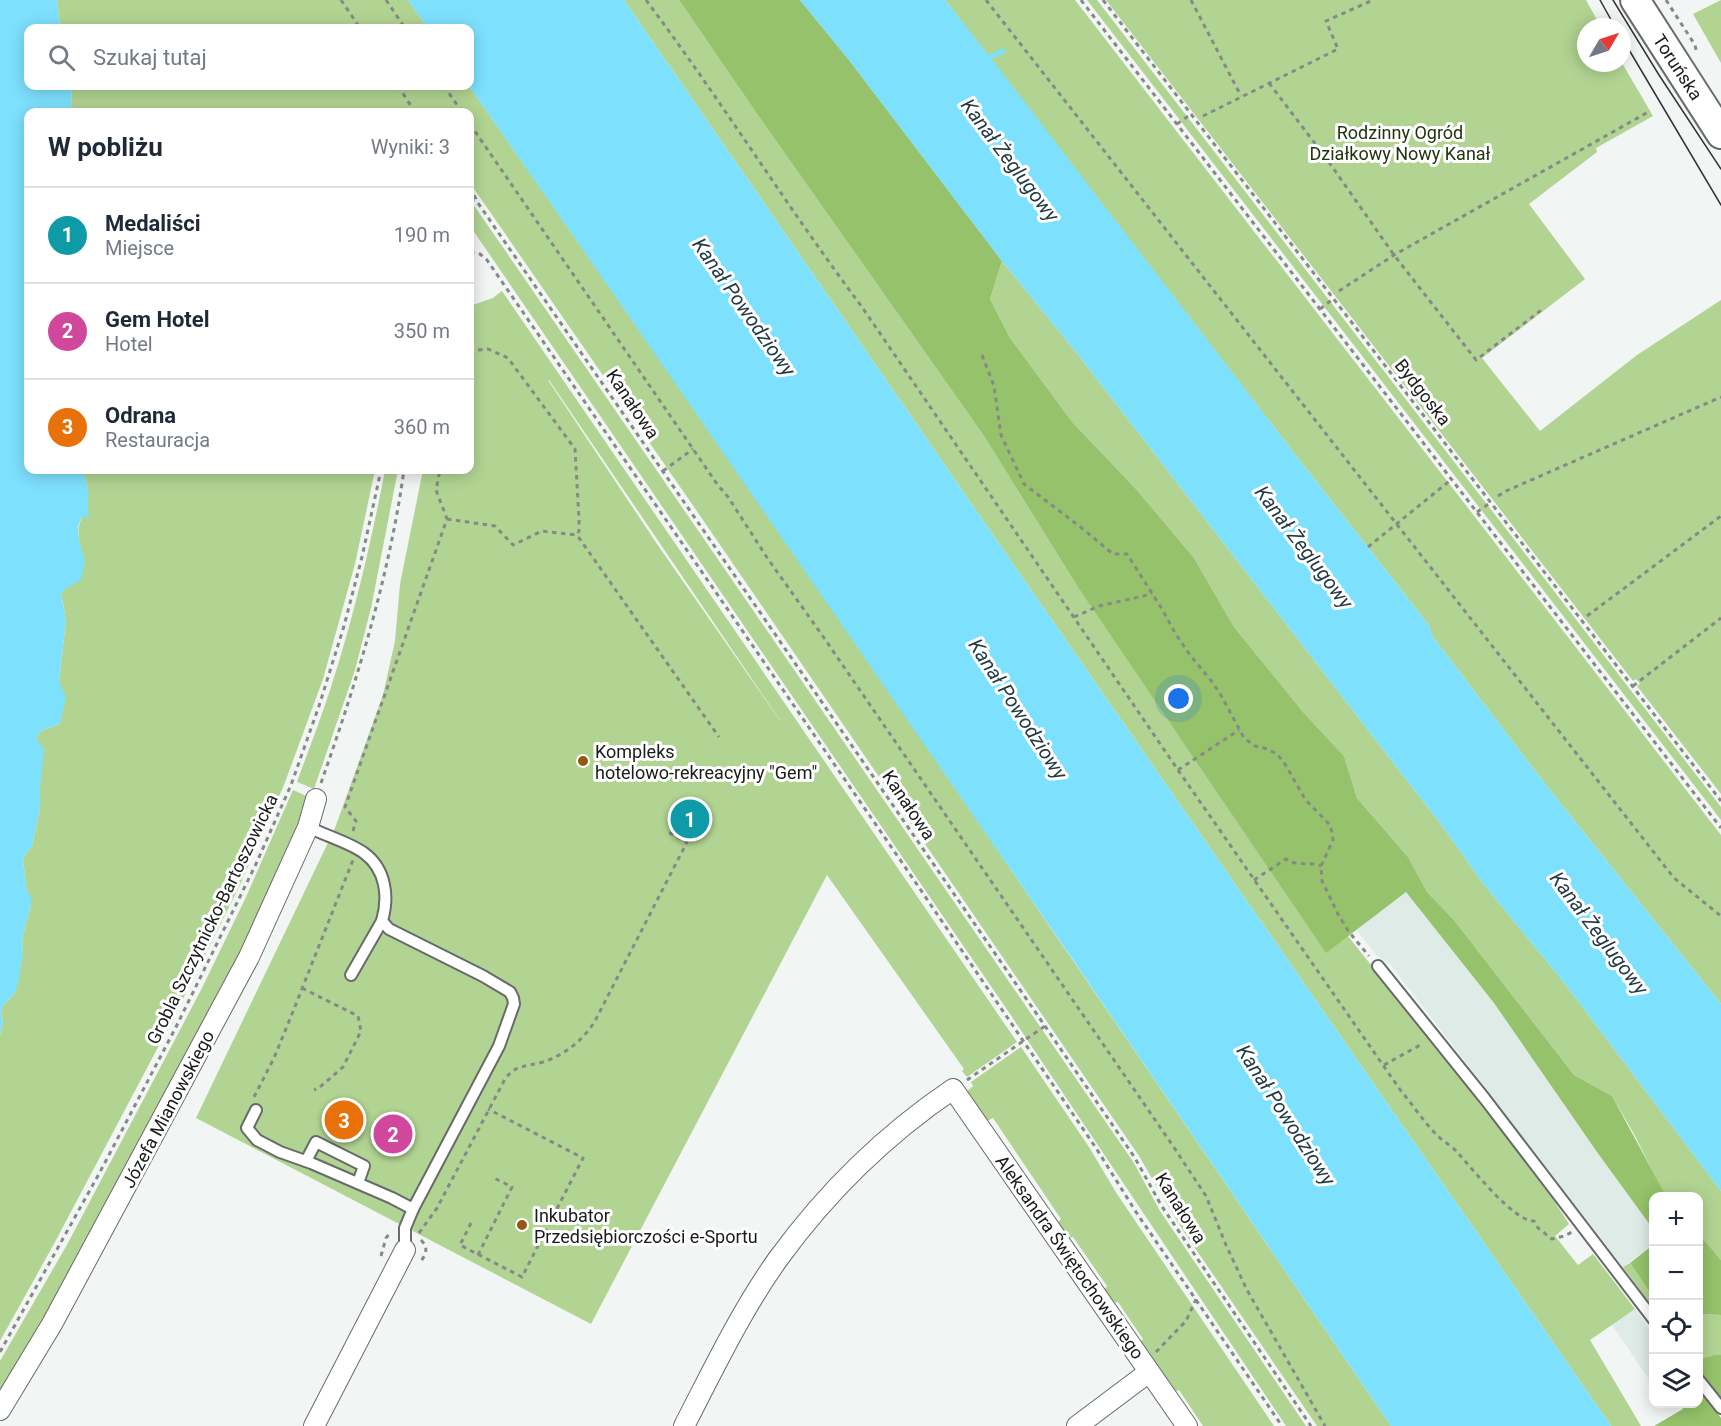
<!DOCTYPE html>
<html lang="pl">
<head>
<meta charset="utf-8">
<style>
  body { margin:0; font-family:Roboto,sans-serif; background:#f6f6f7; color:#1f2937 }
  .controls { position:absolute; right:18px; bottom:18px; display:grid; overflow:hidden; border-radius:12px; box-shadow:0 3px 15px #0003 }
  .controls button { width:54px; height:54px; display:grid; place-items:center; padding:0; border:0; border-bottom:2px solid #e0e1e3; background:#fff; color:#1f2937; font:30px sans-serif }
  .compass { position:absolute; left:1577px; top:18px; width:54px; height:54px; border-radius:50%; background:#fff; box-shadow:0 3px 15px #0003; rotate:51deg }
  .you { position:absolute; left:1179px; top:699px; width:21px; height:21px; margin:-15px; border:4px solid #fff; border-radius:50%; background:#1a73e8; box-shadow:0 0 0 9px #1a73e833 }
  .badge { display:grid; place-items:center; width:39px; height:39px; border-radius:50%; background:#b45309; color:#fff; font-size:20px; font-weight:700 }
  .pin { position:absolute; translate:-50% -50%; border:3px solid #fff; box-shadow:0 2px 6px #0006 }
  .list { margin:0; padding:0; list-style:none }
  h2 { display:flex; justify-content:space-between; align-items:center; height:78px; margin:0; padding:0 24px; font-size:26px }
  h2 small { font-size:20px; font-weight:400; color:#747a83 }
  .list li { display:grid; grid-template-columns:39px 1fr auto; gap:18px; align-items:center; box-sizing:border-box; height:96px; padding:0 24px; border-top:2px solid #e0e1e3 }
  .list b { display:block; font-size:22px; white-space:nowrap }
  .list p { margin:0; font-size:20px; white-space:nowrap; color:#747a83 }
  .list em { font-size:20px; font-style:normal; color:#747a83 }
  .icon { flex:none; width:33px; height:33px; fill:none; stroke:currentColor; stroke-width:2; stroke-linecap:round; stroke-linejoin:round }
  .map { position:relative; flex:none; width:1721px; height:1426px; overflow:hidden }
  .search { position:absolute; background:#fff; box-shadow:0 3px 15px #0003; left:24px; top:24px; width:450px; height:66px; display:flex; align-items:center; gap:15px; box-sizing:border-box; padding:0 21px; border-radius:12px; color:#747a83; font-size:22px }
  .panel { position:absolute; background:#fff; box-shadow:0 3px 15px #0003; left:24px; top:108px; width:450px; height:366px; border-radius:12px }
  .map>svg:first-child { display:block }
  .built { fill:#dfebe7 }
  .green { fill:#b1d492; fill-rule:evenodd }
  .forest { fill:#95c26a }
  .water { fill:#7de0fd }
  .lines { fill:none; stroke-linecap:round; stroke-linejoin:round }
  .stream { stroke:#7de0fd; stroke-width:5 }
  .lane-casing { stroke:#686b6a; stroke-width:14 }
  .street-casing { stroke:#686b6a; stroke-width:22 }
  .secondary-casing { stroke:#686b6a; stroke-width:32 }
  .path { stroke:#878988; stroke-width:3; stroke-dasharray:4.5 4.5; stroke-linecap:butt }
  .lane { stroke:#fff; stroke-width:10 }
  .street { stroke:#fff; stroke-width:20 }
  .secondary { stroke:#fff; stroke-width:28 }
  .tram { stroke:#323333; stroke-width:1.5 }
  .poi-dot { fill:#925914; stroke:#fff; stroke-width:2 }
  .labels { text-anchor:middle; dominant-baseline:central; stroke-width:6; stroke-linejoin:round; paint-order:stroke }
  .street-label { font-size:18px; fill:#1a1b1b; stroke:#fff }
  .park-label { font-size:18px; fill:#233511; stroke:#fff }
  .poi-label { font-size:18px; fill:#1a1b1b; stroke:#fff; text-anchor:start }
  .water-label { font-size:20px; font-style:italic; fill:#233a41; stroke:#fff }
</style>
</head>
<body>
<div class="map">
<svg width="1721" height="1426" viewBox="0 0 1721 1426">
  <rect width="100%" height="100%" fill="#f1f5f3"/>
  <g class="built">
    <path d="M1406,892L1494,1003L1597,1152L1653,1229V1245L1623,1267L1390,964L1377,956L1356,929Z"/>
    <path d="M1635,1309L1653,1334V1385L1612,1325Z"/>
  </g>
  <g class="green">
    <path d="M57,0H408L428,28H60Z"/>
    <path d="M624,0H679L755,111L984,436L1079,589L1326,952L1348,936L1537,1174L1569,1224L1555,1236L1578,1265L1593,1254L1635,1309L1590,1340L1641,1426H1611L982,519Z"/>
    <path d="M945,0H1075L1721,835V1004L1542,780L1433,637L1428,624L1294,453Z"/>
    <path d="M1087,0H1097L1721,807V820Z"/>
    <path d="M1106,0H1586L1601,27H1586V63H1622L1653,116L1596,148L1597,152L1529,204L1585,279L1482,358L1540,431L1637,355L1721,300V794L1637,686L1640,684L1636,679L1633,681Z"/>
    <path d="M1721,0V63L1693,14Z"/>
    <path d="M72,86H469C780,530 1085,978 1391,1426H1317L1184,1232L1165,1201L1139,1156L703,520L470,183V112H73L71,107Z"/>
    <path d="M470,202L475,207L502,246L1134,1163L1160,1211L1306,1426H1286L1008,1011L470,226Z"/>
    <path d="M1002,261L1076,352L1443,827L1482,882L1566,985L1721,1191V1260L1699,1234L1698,1196H1665L1634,1134L1612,1096L1574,1075L1454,920L1427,892L1408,857L1357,798L1344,756L1303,712L1234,627L1194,558L1136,489L1073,423L1010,338L990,299Z"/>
    <path d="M502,291L1017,1042L967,1077L962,1071L964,1069L827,875L591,1324L196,1118L335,828L383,695L395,641L400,584L423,470H470V306L493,298ZM548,380H549L788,732L657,544Z"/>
    <path d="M83,470H375L355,564L323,679L284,785L239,887L174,1017L55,1242L0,1341V1035L3,1022L1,1014L3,1005L14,994L23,952L22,939L31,905L27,891L23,861L24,856L32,846L40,808L36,738L42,730L60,724L59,682L66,620L61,593L84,561C80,546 74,530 83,516L88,517V490Z"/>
    <path d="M385,470H398L371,608L355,670L314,789L297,782C308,751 321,719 331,687C354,616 371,543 385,470Z"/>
    <path d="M293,790L311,798L264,903L171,1089L66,1281L0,1396V1361L68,1243L201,990L246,897Z"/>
    <path d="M1021,1047L1089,1147L1117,1194L1274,1426H1203L1179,1390L1173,1392L1140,1343L1143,1339L1118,1302L1113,1303L1104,1290L1107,1286L1073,1237L1067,1238L1057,1224L1061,1219L993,1118L989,1120H985L966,1092L973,1086L971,1082Z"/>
    <path d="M1630,1263L1653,1297V1308L1623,1267Z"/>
    <path d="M1698,1314L1721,1315V1355H1714L1699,1360Z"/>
  </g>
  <g class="forest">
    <path d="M679,0H800L849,60L1002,261L990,299L1010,338L1073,423L1136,489L1194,558L1234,627L1303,712L1344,756L1357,798L1408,857L1427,892L1454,920L1574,1075L1612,1096L1666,1196H1654L1653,1229L1597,1152L1494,1003L1406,892L1326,953L1079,589L984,436L755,111Z"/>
    <path d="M1699,1234L1721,1260V1315L1699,1314Z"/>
    <path d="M1653,1245V1297L1630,1263Z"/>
    <path d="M1714,1355H1721V1401L1699,1370L1698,1360Z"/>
    <path d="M1699,1388L1721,1418V1426H1654L1683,1409L1681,1404H1698Z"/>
  </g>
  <g class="water">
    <path d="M0,0H57L60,28H28V86H72L71,106L73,112H28V470H83L88,490V518L83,516C72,531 82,544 84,560C85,566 82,573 81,580L65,589L61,593L66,620L59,682L66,697L60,724L42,730L36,738L44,749L40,788V808L32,846L24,856L23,861L27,891L31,896V905L22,939L23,952L18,985L14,994L3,1005L1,1014L3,1022L0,1035Z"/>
    <path d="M408,0H624L982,519L1611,1426H1391L1071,957L586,254L469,86L470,28H428Z"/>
    <path d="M800,0H945L990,57L1294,453L1428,624L1433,637L1542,780L1721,1004V1191L1566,985L1482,882L1443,827L1076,352L1002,261L849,60Z"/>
  </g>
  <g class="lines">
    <path class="stream" d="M990,57L1003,51"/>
    <defs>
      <g id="lane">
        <path d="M1378,966L1485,1099L1654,1320"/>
        <path d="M351,975L382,921"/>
        <path d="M256,1110L247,1128L257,1140L280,1152L311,1163L392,1198L413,1209L499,1046L514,1004L513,998L510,992L483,976L389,929L382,921C389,897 386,869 364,853C351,843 324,835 308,827"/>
        <path d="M306,1161L316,1142L364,1166L358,1183"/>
        <path d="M405,1250V1228L413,1209"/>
        <path d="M1698,1379L1721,1408"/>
      </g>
      <g id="street">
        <path d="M0,1410L52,1324L249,957L308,827L316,799"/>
        <path d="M314,1426L405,1250"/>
        <path d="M684,1426C713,1370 741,1311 778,1259C826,1193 885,1135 953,1089L1187,1426"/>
        <path d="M1077,1426L1149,1372"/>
      </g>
      <path id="secondary" d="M1635,0L1721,134"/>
    </defs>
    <use href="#lane" class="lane-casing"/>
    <use href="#street" class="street-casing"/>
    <use href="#secondary" class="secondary-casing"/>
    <g class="path">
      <path d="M341,0L360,28"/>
      <path d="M386,0L405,28"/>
      <path d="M646,0C721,100 787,207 862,307L1178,770L1401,1091C1413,1105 1423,1121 1436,1134C1442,1141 1451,1145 1457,1152C1471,1167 1514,1222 1534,1221L1538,1228L1552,1239L1564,1236L1572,1232"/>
      <path d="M986,0L1674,878L1721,916"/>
      <path d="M1081,0L1721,828"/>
      <path d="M1103,0L1721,801"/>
      <path d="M1191,0L1241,96"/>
      <path d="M1666,0L1695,45L1697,54"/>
      <path d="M1269,83L1326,158L1394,255L1476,360L1544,308"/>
      <path d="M398,86L415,112"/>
      <path d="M444,86L462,112"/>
      <path d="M1203,116L1338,49L1326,21L1373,0"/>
      <path d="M470,124L717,484L728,497L768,559L822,635L1173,1146L1206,1196L1226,1245L1247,1290L1325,1426"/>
      <path d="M1177,124L1191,114"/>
      <path d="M470,187L478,203L1045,1026L1135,1158L1161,1205L1311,1426"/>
      <path d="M470,200L477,202"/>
      <path d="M470,252L480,254L487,260L903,864L1096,1148L1136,1212L1282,1426"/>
      <path d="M1339,291L1394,255L1650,111"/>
      <path d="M1320,309L1333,299"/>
      <path d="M470,354L478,350L488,349L508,358L575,449L579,519V531L577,535L719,737"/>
      <path d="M982,355L994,386L1001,435L1024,484L1083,529L1113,554H1127L1162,609L1175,633L1190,655L1213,683L1222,697L1244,738L1255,746L1268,749L1278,755L1285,764L1305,799L1329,824L1332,832L1333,840L1321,866L1322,881L1338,914L1349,932L1369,956"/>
      <path d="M663,471L693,449"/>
      <path d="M1498,496L1506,491L1721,397"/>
      <path d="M1477,512L1490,503"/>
      <path d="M447,519L495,526L513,545L542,531L577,535"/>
      <path d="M1368,547L1452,479"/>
      <path d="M1587,616L1721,516"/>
      <path d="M1074,617L1099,606L1152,594"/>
      <path d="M1633,686L1721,618"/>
      <path d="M1178,770L1239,730"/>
      <path d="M321,783C357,681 389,577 404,470"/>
      <path d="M353,831L356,821L345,807L447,519L436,490L440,470"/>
      <path d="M1254,880L1286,859C1297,867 1309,861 1321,866"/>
      <path d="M302,988L358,1016L361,1031L343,1067L320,1087L314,1090"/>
      <path d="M1384,1065L1422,1044"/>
      <path d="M967,1080L1045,1026"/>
      <path d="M254,1097L274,1058L292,1014L353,860"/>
      <path d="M471,1223L460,1245L522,1277L583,1158L488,1109"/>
      <path d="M419,1233L437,1208L505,1079C516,1064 526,1067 543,1062C565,1055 583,1040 595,1021L687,842L666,831"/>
      <path d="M421,1240C428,1247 427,1253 421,1261"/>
      <path d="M478,1255L512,1187L494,1178"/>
      <path d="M381,1256L386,1238L391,1232"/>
      <path d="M0,1352L100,1172L176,1027L256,864L291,785L319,706L344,626L362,557L381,470"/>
      <path d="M1156,1352L1186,1321L1196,1299"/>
    </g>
    <use href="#lane" class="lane"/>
    <use href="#street" class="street"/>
    <use href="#secondary" class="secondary"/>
    <g class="tram">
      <path d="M1600,0L1615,27"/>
      <path d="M1613,0L1659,75L1721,169"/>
      <path d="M1622,38L1721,205"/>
    </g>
  </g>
  <g class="poi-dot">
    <circle cx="583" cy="761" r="6"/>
    <circle cx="522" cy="1225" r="6"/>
  </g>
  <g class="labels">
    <g class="street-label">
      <text transform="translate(1678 67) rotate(57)">Toruńska</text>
      <text transform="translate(1423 392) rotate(52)">Bydgoska</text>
      <text transform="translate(633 404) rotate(56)">Kanałowa</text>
      <text transform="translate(909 805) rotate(56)">Kanałowa</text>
      <text transform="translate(212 919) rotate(-64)">Grobla Szczytnicko-Bartoszowicka</text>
      <text transform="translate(168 1109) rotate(-62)">Józefa Mianowskiego</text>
      <text transform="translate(1181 1208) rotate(58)">Kanałowa</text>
      <text transform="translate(1070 1257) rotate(55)">Aleksandra Świętochowskiego</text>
    </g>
    <g class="park-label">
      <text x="1400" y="132">Rodzinny Ogród<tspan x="1400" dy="21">Działkowy Nowy Kanał</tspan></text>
    </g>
    <g class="poi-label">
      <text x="595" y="751">Kompleks<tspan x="595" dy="21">hotelowo-rekreacyjny "Gem"</tspan></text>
      <text x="534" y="1215">Inkubator<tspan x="534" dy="21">Przedsiębiorczości e-Sportu</tspan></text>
    </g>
    <g class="water-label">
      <text transform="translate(1010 160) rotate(53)">Kanał Żeglugowy</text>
      <text transform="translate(744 307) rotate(55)">Kanał Powodziowy</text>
      <text transform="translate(1304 547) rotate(53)">Kanał Żeglugowy</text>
      <text transform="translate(1018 709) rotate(57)">Kanał Powodziowy</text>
      <text transform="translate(1599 933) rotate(53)">Kanał Żeglugowy</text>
      <text transform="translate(1286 1115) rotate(57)">Kanał Powodziowy</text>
    </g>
  </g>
</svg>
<div class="controls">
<button>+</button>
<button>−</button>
<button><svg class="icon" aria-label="locate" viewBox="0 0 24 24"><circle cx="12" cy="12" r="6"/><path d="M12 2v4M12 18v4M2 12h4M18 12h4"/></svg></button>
<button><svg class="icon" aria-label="layers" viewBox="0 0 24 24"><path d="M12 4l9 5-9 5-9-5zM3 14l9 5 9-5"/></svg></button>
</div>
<svg class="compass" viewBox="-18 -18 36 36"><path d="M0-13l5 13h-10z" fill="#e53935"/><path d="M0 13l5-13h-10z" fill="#747a83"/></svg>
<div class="you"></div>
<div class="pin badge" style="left:690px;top:819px;background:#0f9aa8">1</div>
<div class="pin badge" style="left:393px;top:1134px;background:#d1479c">2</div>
<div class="pin badge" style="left:344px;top:1120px;background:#e8710a">3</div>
<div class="search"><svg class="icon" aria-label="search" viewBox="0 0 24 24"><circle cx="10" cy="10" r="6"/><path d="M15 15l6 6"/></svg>Szukaj tutaj</div>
<section class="panel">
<h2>W pobliżu<small>Wyniki: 3</small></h2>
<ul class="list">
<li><span class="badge" style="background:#0f9aa8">1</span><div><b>Medaliści</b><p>Miejsce</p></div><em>190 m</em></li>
<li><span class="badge" style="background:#d1479c">2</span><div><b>Gem Hotel</b><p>Hotel</p></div><em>350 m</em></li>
<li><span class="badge" style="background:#e8710a">3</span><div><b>Odrana</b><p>Restauracja</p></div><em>360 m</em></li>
</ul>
</section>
</div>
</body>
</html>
